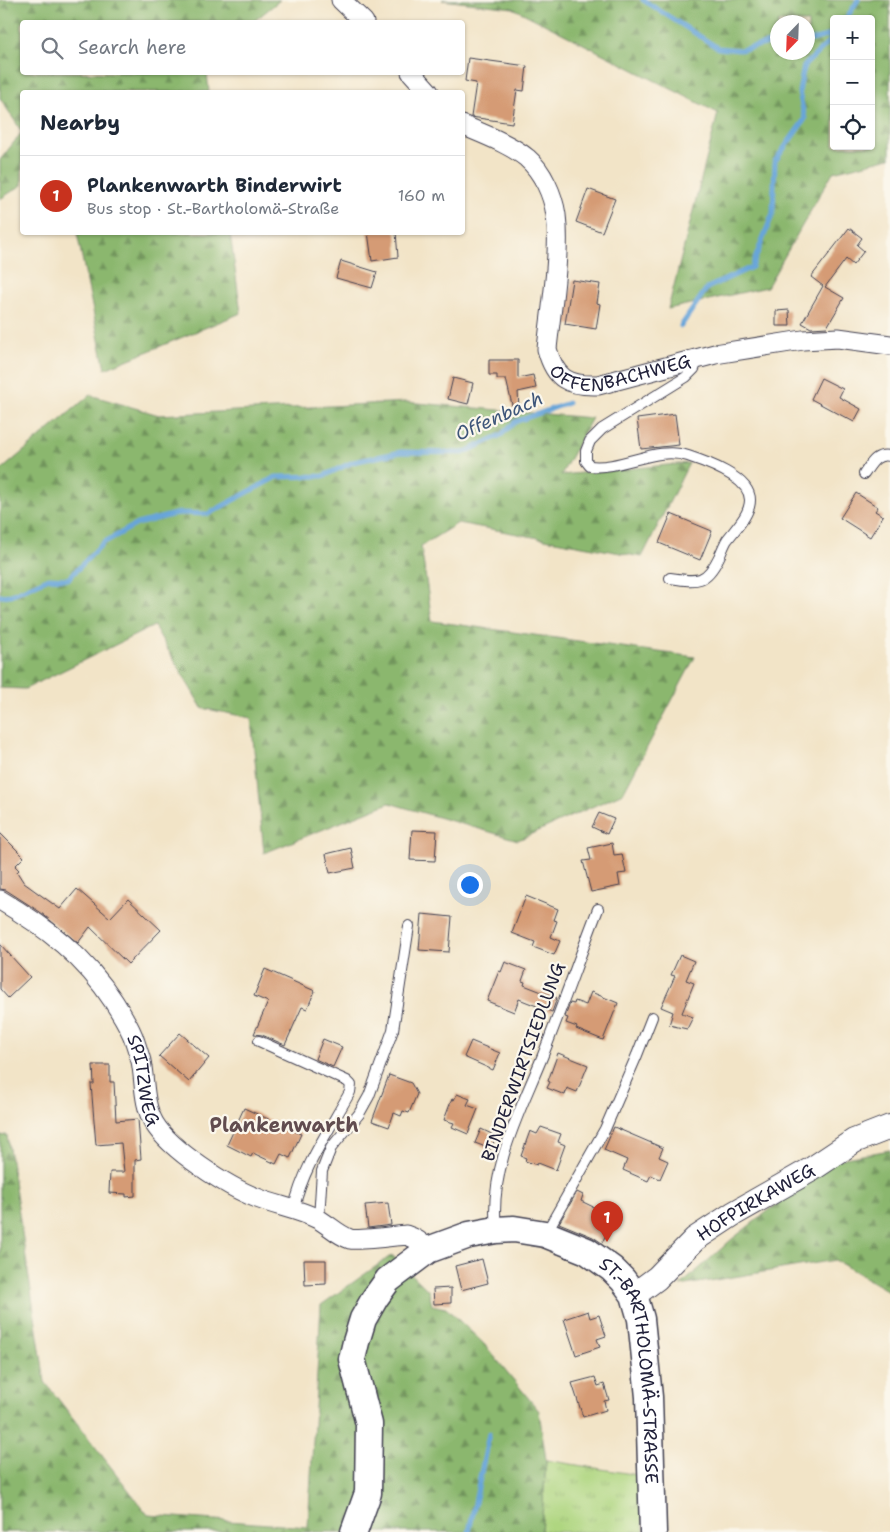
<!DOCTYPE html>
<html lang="en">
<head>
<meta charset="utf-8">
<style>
  body { margin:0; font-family:"Shantell Sans",sans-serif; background:#f6f6f7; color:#1f2937 }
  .controls { position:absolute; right:15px; top:15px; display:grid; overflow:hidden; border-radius:5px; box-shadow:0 1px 4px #0004 }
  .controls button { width:45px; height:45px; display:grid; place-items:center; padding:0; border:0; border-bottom:1px solid #e0e1e3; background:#fff; color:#1f2937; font:25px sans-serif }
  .compass { position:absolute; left:770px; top:15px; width:45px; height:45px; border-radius:50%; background:#fff; box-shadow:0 1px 4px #0004; rotate:203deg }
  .you { position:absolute; left:469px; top:884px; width:18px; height:18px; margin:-12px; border:4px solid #fff; border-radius:50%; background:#1a73e8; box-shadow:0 0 0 8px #1a73e833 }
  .badge { display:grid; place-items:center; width:32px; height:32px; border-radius:50%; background:#c8321e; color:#fff; font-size:16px; font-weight:700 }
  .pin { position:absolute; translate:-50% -41px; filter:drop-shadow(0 1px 2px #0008) }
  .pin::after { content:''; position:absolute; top:26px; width:18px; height:15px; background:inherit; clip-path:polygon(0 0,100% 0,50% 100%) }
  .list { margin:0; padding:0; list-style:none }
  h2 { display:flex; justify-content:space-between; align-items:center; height:65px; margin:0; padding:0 20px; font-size:21px }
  h2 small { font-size:16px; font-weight:400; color:#747a83 }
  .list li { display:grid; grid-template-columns:32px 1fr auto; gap:15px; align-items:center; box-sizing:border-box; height:80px; padding:0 20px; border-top:1px solid #e0e1e3 }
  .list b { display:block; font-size:19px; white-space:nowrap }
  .list p { margin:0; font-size:16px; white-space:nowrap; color:#747a83 }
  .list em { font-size:16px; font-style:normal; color:#747a83 }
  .icon { flex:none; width:28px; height:28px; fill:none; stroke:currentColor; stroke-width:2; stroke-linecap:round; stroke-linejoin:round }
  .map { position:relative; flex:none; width:890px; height:1532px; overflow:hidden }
  .search { position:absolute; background:#fff; box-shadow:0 1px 4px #0004; left:20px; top:20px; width:445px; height:55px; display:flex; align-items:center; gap:12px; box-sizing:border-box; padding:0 18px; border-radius:5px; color:#747a83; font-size:19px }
  .panel { position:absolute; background:#fff; box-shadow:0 1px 4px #0004; left:20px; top:90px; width:445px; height:145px; border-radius:5px }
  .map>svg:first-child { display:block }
  .grass { fill:url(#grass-tufts); stroke:#687c5e }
  .forest { fill:url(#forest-firs); stroke:#566c54; fill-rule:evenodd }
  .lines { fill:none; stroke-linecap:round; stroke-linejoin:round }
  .stream { stroke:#67a5d9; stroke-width:5 }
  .building { fill:#d59b75 }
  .service-casing { stroke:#413f50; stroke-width:12 }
  .minor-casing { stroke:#413f50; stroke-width:21 }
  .tertiary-casing { stroke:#413f50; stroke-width:26 }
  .secondary-casing { stroke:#413f50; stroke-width:29 }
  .service { stroke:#fff; stroke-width:10 }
  .minor { stroke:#fff; stroke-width:19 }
  .tertiary { stroke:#fff; stroke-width:24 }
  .secondary { stroke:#fff; stroke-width:26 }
  .labels { text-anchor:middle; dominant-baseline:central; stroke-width:4.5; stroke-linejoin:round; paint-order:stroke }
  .street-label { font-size:18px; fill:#22223b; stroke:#fbf7ec }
  .water-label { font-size:19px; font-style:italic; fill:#3e567a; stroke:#fbf7ec }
  .quarter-label { font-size:20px; font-weight:bold; fill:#614c4f; stroke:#fbf7ec }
</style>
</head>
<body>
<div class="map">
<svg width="890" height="1532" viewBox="0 0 890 1532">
  <defs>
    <pattern id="grass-tufts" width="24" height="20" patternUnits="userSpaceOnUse" patternTransform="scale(1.25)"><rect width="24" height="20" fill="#afd680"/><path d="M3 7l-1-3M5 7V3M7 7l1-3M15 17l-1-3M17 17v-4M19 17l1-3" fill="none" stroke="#96b770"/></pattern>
    <pattern id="forest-firs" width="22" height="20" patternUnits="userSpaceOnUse" patternTransform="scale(1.25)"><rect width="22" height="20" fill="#8bb76e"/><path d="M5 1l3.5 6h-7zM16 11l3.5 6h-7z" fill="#71945c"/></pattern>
  </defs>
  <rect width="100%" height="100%" fill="#fbf7ec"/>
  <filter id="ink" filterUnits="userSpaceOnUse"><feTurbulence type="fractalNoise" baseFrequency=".02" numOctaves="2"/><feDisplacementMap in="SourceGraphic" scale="10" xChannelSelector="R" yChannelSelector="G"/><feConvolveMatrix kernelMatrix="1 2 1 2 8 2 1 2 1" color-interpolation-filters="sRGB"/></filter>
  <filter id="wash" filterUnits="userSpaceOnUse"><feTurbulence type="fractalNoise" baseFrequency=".0096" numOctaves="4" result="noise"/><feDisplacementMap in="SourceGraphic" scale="20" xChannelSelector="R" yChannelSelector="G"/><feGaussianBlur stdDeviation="1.12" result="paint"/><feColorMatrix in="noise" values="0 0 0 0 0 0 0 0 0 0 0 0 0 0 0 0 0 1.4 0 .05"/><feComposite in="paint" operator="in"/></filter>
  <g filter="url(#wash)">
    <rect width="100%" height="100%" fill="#f2e4c7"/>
    <path class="grass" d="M546,1460L638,1475L644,1532H541Z"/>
    <g class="forest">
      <path d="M0,0H280L253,22H22V72L207,73L209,92H22V185L0,199V160L22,132L0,98Z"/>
      <path d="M442,0H890V158L833,172L767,287L668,309L718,113L513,8ZM834,19H871V146H834ZM778,22H808V52H778Z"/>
      <path d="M77,233H230L241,313L105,369Z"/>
      <path d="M90,395L159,415L406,402L592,418L561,475L689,463L642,557L458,523L421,546L432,621L695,657L623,793L518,840L389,803L264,853L251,718L202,708L154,626L25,689L0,688V471Z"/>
      <path d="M7,1135L45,1382L148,1515L308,1527L321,1305L392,1255L429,1291L432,1305L446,1308L484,1344L539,1411L546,1460L541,1532H0V1136Z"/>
      <path d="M890,1150V1292L835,1260L680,1286L732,1239L834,1160Z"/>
    </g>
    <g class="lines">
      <g class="stream">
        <path d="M643,0L718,48L740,50L778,41"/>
        <path d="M846,19L858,0"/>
        <path d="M808,41L834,34"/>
        <path d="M681,326L707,288L752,267L773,213L775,161L805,119L799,92L804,66L834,37"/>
        <path d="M0,596L11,595L49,578L68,579L103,543L137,524L179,513L208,514L276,477L323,476L353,462L401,452L463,453L501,435L515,422L568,403"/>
        <path d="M469,1532L489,1434"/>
      </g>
    </g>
    <g id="blocks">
      <g class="building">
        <path d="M468,58L527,66L524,91L517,90L512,123L471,117L476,83L465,81Z"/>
        <path d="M588,189L615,199L602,232L576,222Z"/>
        <path d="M849,228L862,238L857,245L864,251L853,265L846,259L825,287L844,298L827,327L811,328L802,323L823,286L811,277Z"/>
        <path d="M368,232H396L398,257L372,261Z"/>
        <path d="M341,261L377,272L372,288L336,278Z"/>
        <path d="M572,280L600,284L597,303L600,304L596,329L565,324Z"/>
        <path d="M789,310L790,326H776V311Z"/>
        <path d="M489,360H518V378L533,375L536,388L518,392L519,408L513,409L506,379H497V375H489Z"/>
        <path d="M453,378L473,383L468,404L448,399Z"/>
        <path d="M821,378L843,389L839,397L861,409L854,422L811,399Z"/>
        <path d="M675,414L679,445L641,449L637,419Z"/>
        <path d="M856,493L878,507L875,511L883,516L870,537L840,518Z"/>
        <path d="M671,514L712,531L700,560L659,543Z"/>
        <path d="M599,813L614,819L607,834L592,827Z"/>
        <path d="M412,830L437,831L435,861L410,860Z"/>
        <path d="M0,833L24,857L15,866L19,870L17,872L24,883L60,909L77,889L110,918L128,899L161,930L128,964L90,927L78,943L40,912L6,890L0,889Z"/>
        <path d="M612,843L614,855L622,854L626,873L618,874L620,886L591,892L583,861L591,860L588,848Z"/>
        <path d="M351,848L355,868L330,873L326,854Z"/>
        <path d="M526,896L558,909L554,920L557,921L551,937L560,941L554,955L533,947L535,942L512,933Z"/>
        <path d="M422,914L452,917L449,952L419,950Z"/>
        <path d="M0,944L30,977L8,998L0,989Z"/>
        <path d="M680,955L694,961L686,980L694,983L682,1013L693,1017L687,1029L669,1025L673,1012L661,1007L675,976L671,975Z"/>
        <path d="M505,962L526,970L522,981L525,982L524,985L557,998L552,1012L519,999L514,1012L487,1001L499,971L501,972Z"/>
        <path d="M265,969L315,991L307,1009L302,1007L285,1045L262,1035L254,1034L268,1002L254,996Z"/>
        <path d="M591,992L618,1003L603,1040L576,1029L577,1027L566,1023L568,1018L565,1017L570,1003L574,1004L575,1001L586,1005Z"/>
        <path d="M180,1033L209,1058L189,1082L159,1056Z"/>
        <path d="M323,1039L342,1047L333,1067L315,1059Z"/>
        <path d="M471,1041L500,1053L493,1070L464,1057Z"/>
        <path d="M558,1053L588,1065L577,1092L567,1088L565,1095L547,1088L550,1082L548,1081Z"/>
        <path d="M93,1065H110V1082H114L116,1121L138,1119L141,1159L135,1160V1196L126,1197V1194L109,1193L110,1172H124L121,1143L96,1145L91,1084H94Z"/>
        <path d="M389,1075L411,1083L417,1094L409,1113L403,1111L401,1116L394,1113L389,1127L372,1121Z"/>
        <path d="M457,1094L470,1099L467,1105L478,1109L468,1134L452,1127L454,1123L444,1120L452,1099L454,1100Z"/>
        <path d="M244,1108L301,1134L290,1158L281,1154L276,1164L253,1153L251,1157L227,1145Z"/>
        <path d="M541,1127L561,1134L558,1142L565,1145L556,1170L538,1163L537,1165L525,1161L526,1158L521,1156L530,1131L537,1134Z"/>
        <path d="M614,1127L663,1148L659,1157L668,1161L660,1179L651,1175L648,1181L623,1170L627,1160L604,1150Z"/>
        <path d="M481,1129L496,1136L491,1149L475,1143Z"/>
        <path d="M577,1192L583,1195L581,1201L614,1217L602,1243L593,1237L559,1223Z"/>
        <path d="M388,1203L391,1225L368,1228L365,1205Z"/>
        <path d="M482,1259L488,1283L461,1290L455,1266Z"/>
        <path d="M304,1260H326V1284L305,1285Z"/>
        <path d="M451,1288V1303L434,1304L433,1289Z"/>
        <path d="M588,1311L590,1318L599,1315L606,1336L597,1339L600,1347L576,1355L564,1319Z"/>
        <path d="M595,1377L598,1386L604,1384L609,1400L604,1401L606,1410L583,1417L572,1383Z"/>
      </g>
    </g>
  </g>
  <g filter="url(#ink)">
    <use href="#blocks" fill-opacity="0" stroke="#413f50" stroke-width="1"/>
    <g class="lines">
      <defs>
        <g id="service">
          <path d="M864,474C871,464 876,453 890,456"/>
          <path d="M670,578C697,582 706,584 719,557C722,551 724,545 727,540C735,529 750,515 750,500C750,477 706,462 688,456C657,445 622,470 590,466L586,461V451L590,441L602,429L686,377L694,369L698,358"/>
          <path d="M259,1041L347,1081L351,1085L350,1092C330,1129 303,1167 294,1208"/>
          <path d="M319,1219L322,1171L331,1148L359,1114L369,1096L393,1030L409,926"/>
          <path d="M496,1229C489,1167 521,1110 543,1055C562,1007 579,958 598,909"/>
          <path d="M546,1233L605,1129L637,1055L652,1017"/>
        </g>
        <g id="minor">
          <path d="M341,0L364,22"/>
          <path d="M411,72L429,92"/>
          <path id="s1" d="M462,125C483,134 510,144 527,158C543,172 553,195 556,215C561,254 551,309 547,349C555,379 568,386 598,385L715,354L803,340L838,338L890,345"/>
          <path id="s2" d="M0,900C46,927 85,957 114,1002C122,1015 131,1028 135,1042C137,1048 139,1054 141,1061C145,1081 143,1104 154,1123C170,1150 228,1187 257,1198C277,1206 298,1209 318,1219C329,1225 338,1235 350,1239C359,1241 395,1236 406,1235C416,1238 422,1242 428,1250"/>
        </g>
        <g id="tertiary">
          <path id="s3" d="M634,1295L657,1278L695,1239L733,1214L812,1169L854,1141L890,1127"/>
        </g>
        <g id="secondary">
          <path id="s4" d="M354,1532L368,1493L369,1424L352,1359L356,1342L363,1319L375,1298L388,1280L428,1250L469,1235L496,1230L514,1229L545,1234L587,1251L612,1269L623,1280L634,1295L641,1319L649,1397L653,1532"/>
        </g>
      </defs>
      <use href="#service" class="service-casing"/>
      <use href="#minor" class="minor-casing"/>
      <use href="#tertiary" class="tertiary-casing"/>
      <use href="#secondary" class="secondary-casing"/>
      <use href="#service" class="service"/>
      <use href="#minor" class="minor"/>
      <use href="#tertiary" class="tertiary"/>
      <use href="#secondary" class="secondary"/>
    </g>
  </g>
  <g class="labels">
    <g class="street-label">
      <text stroke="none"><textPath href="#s1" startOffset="365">OFFENBACHWEG</textPath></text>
      <text transform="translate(523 1062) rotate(-70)">BINDERWIRTSIEDLUNG</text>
      <text stroke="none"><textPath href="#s2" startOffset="239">SPITZWEG</textPath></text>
      <text stroke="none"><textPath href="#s3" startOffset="154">HOFPIRKAWEG</textPath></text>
      <text stroke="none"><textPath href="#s4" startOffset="618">ST.-BARTHOLOMÄ-STRASSE</textPath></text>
    </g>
    <g class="water-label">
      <text transform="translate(499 416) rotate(-24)">Offenbach</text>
    </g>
    <g class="quarter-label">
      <text x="284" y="1125">Plankenwarth</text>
    </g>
  </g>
</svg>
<div class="controls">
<button>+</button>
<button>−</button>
<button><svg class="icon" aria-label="locate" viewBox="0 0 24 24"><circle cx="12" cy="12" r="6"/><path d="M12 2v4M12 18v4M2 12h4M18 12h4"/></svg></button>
</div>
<svg class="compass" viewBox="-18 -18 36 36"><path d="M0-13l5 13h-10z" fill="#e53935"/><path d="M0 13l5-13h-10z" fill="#747a83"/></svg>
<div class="you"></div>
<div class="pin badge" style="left:607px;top:1242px">1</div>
<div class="search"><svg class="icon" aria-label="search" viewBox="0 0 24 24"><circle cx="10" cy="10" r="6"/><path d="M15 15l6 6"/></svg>Search here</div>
<section class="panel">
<h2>Nearby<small></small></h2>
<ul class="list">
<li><span class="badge">1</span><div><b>Plankenwarth Binderwirt</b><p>Bus stop · St.-Bartholomä-Straße</p></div><em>160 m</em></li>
</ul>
</section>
</div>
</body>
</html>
